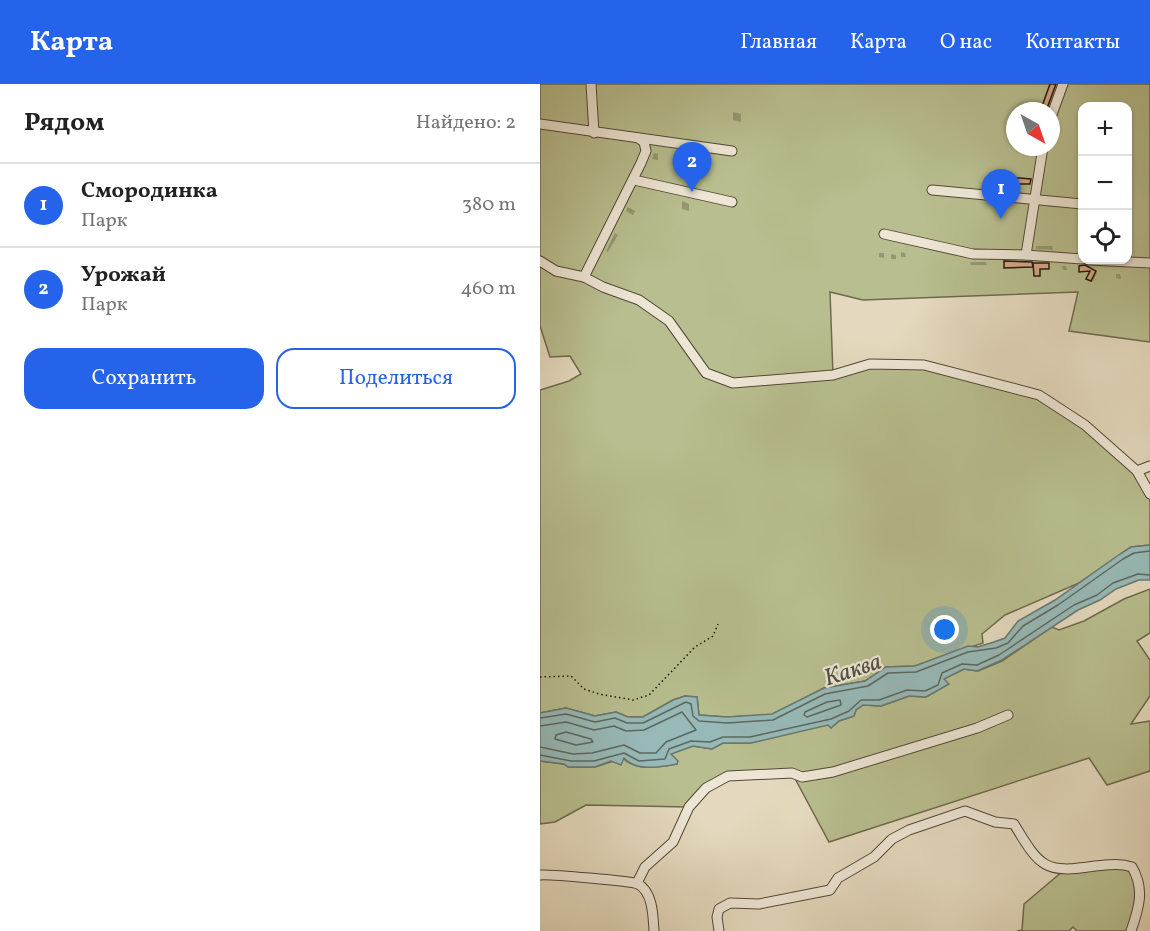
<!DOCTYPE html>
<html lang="ru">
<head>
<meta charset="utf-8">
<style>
  body { margin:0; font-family:Vollkorn,serif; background:#f6f6f6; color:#222 }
  .controls { position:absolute; right:18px; top:18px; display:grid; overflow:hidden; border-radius:12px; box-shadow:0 2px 4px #0004 }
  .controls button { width:54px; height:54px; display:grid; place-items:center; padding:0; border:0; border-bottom:2px solid #e0e0e0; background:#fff; color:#222; font:30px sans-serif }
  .compass { position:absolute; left:466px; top:18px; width:54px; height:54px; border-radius:50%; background:#fff; box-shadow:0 2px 4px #0004; rotate:140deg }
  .you { position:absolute; left:405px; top:546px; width:21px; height:21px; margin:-15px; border:4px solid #fff; border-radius:50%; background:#1a73e8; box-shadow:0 0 0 9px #1a73e833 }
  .badge { display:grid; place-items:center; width:39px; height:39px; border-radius:50%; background:#2563eb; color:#fff; font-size:20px; font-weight:700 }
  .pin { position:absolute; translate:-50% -50px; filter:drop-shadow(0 2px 3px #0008) }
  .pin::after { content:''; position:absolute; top:32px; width:21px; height:18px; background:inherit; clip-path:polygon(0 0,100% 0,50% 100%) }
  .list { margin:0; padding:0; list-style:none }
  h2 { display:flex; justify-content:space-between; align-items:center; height:78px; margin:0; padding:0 24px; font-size:26px }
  h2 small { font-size:20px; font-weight:400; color:#767676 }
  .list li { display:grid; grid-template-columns:39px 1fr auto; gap:18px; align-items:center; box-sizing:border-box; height:84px; padding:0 24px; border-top:2px solid #e0e0e0 }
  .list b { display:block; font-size:22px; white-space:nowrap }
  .list p { margin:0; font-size:20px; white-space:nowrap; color:#767676 }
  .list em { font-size:20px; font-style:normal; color:#767676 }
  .actions { display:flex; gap:12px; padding:18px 24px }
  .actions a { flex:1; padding:14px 0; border:2px solid #2563eb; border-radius:18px; text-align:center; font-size:21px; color:#2563eb }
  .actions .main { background:#2563eb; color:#fff }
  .icon { flex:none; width:33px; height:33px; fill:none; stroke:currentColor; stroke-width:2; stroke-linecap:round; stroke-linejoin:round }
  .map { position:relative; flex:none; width:610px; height:847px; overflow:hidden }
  header { display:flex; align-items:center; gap:36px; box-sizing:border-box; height:84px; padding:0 30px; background:#2563eb; color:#fff }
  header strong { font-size:28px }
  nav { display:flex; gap:33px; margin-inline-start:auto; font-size:21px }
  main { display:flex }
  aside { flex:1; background:#fff }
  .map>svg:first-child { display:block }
  .green { fill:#b8be8f; stroke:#6e6a4c; stroke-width:1.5; fill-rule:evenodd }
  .water { fill:#97b9b7; stroke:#697871; stroke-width:1.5 }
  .shadow { fill:#0003 }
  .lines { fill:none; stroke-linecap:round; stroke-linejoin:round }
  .shore { stroke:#5d6860; stroke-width:1.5 }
  .building { fill:#d7a787; stroke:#231709; stroke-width:1.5 }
  .minor-casing { stroke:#534836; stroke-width:11 }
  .path { stroke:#231709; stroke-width:1.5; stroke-dasharray:1.5 3; stroke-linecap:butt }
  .minor { stroke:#ede6d5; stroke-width:9 }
  .labels { text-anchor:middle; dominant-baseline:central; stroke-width:4.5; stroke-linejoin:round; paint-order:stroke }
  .water-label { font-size:24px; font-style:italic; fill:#4c5046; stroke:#ede6d5 }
</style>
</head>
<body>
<header>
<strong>Карта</strong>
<nav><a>Главная</a><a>Карта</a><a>О нас</a><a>Контакты</a></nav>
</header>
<main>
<aside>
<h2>Рядом<small>Найдено: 2</small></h2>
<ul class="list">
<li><span class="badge">1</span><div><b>Смородинка</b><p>Парк</p></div><em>380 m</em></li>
<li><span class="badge">2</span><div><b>Урожай</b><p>Парк</p></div><em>460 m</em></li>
</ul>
<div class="actions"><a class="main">Сохранить</a><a>Поделиться</a></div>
</aside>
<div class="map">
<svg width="610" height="847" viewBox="0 0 610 847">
  <rect width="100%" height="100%" fill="#e4d9be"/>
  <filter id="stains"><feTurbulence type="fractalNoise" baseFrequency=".00333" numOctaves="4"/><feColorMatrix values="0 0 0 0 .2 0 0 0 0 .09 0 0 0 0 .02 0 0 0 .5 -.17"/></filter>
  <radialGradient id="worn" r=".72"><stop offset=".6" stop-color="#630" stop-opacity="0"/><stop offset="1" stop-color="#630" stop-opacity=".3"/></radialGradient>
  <g class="green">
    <path d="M0,0H610V258L529,247L538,208L323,216L290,208L293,291L330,280L384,281L499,311L597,387L610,412V461L591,463L539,499L465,531L442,550L443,559L375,582L346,583L325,597L284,604L232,631L187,633L159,631L157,613L145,612L133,616L103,633H88L76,628L55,632L26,624L0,629V306L29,297L41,290L30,272L10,273L0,242ZM542,22H588V176H542ZM475,27H511V63H475Z"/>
    <path d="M610,505V549L597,557L610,576V612L591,640L610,637V687L567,701L549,674L289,758L252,689L188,692L149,723L46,721L15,738L0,740V677L24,680L28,683H55L83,674C96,688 119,683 137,680L130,670L153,662L172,665L183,659H210L288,640L291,644L299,637L314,632L316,626L323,621L341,622L369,612L386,613L408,600L403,595L424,585L438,587L462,577L512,543L519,546L544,537L584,515Z"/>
    <path d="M580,780L598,794L591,847H537L533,843L529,847H477L482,846L484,820L523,787Z"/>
  </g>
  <path class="water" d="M610,461V496H599L576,505L560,516L538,526L462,576L437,587L424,585L404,595L409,600L386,613L369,612L341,622L323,621L316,626L314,632L299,637L291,644L288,641L211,659H183L172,665L153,662L131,670L138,677L137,680C119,683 97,688 84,674L81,681L71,677L55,683H28L24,680L0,677V629L26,624L55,632L76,628L88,633H103L133,616L145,612L157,613L159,631L187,633L232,630L284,604L325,597L346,583L375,582L428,562L438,563L454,558L465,554L478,537L515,516L580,470L591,463Z"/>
  <g class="shadow">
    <path d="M193,28L201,30V38L193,36Z"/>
    <path d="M114,69L118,70V76L112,75Z"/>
    <path d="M446,93L451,94V98H446Z"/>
    <path d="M142,117L149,120V127L142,125Z"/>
    <path d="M88,123L95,127L93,131L86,127Z"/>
    <path d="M75,149L78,151L68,168L66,167Z"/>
    <path d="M496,162H512L513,166L496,165Z"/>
    <path d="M361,168L365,169L366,173H361Z"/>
    <path d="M339,169H344V174L339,173Z"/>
    <path d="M351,170L356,171V175H351Z"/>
    <path d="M430,178H446L447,181H431Z"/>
    <path d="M522,182H526L527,186H523Z"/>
    <path d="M540,184L557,189L553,198L549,196L551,188H542Z"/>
    <path d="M576,190H580L581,195L576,194Z"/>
  </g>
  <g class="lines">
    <g class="shore">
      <path d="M300,616L301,621L267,633L264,631L265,628L287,618Z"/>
      <path d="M0,634L26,630L55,638L75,634L87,639H103L146,618L151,620L153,632L159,637L187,639L233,636L285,610L328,602L348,589L376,588L428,568L456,564L468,559L483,542L518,521L583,475L594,469L610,467"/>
      <path d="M0,642L26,638L54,646L74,642L86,647L104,646L142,628L156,646L126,658L116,669H100L84,661L52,669L33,670L0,663"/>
      <path d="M26,648L51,655L53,658L36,661L15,655L16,651Z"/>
      <path d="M0,671L31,677H54L84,669L99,677L125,675L129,665L151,657L170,658L183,653H210L291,635L309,627L321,616H339L367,606L385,607L398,601L402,589L422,580L437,581L459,571L534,521L557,511L573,499L598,490L610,491"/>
    </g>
  </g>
  <g class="building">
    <path d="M510,0H516L506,27L501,25Z"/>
    <path d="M469,93L491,95L490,100H469Z"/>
    <path d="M464,177L492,178L493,183L464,184Z"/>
    <path d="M493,179H509V185H500V192H494Z"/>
    <path d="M545,181L556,187L551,197L546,195L550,187L539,188V182Z"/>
  </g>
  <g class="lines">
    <defs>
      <g id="minor">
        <path d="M51,0L54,49"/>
        <path d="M511,33L523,0"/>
        <path d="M0,40L192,67"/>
        <path d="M503,63L486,171L542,175"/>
        <path d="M94,96L192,118"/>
        <path d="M392,106L542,120"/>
        <path d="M344,150L433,170L486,171"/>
        <path d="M549,176L610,179"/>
        <path d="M0,177L16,187L44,193L63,203L99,216L129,237L166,289L193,299L293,291L330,280L384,281L499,311L545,341L597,387L610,410"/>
        <path d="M44,193L101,79L106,67L104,58L98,54"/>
        <path d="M597,387L610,382"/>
        <path d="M0,791C9,790 91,797 98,800C113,808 113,832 114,847"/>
        <path d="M97,799L105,783L133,758L149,723L166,704L188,692L252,689L262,693L293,688L437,644L468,631"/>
        <path d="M179,847L177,833L179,825L190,819L219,820L290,806L298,794L334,773L352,755L369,746L425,727L455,738L474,740C500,783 504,790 555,782C568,781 579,779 592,783C605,805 599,824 591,847"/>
      </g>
    </defs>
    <use href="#minor" class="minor-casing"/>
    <path class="path" d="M0,593L31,592L44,605L59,610L93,616L109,611L155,563L173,552L178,540"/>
    <use href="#minor" class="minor"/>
  </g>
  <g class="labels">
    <g class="water-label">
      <text transform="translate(313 587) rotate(-18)">Каква</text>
    </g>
  </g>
  <rect width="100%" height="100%" filter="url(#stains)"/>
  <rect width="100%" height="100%" fill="url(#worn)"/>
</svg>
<div class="controls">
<button>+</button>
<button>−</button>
<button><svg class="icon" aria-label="locate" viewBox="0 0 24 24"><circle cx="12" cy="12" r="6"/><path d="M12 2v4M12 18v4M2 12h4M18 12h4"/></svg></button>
</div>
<svg class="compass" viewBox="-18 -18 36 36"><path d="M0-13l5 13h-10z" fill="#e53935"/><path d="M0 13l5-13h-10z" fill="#767676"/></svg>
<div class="you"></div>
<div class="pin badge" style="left:461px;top:135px">1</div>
<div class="pin badge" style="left:152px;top:108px">2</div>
</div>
</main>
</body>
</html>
